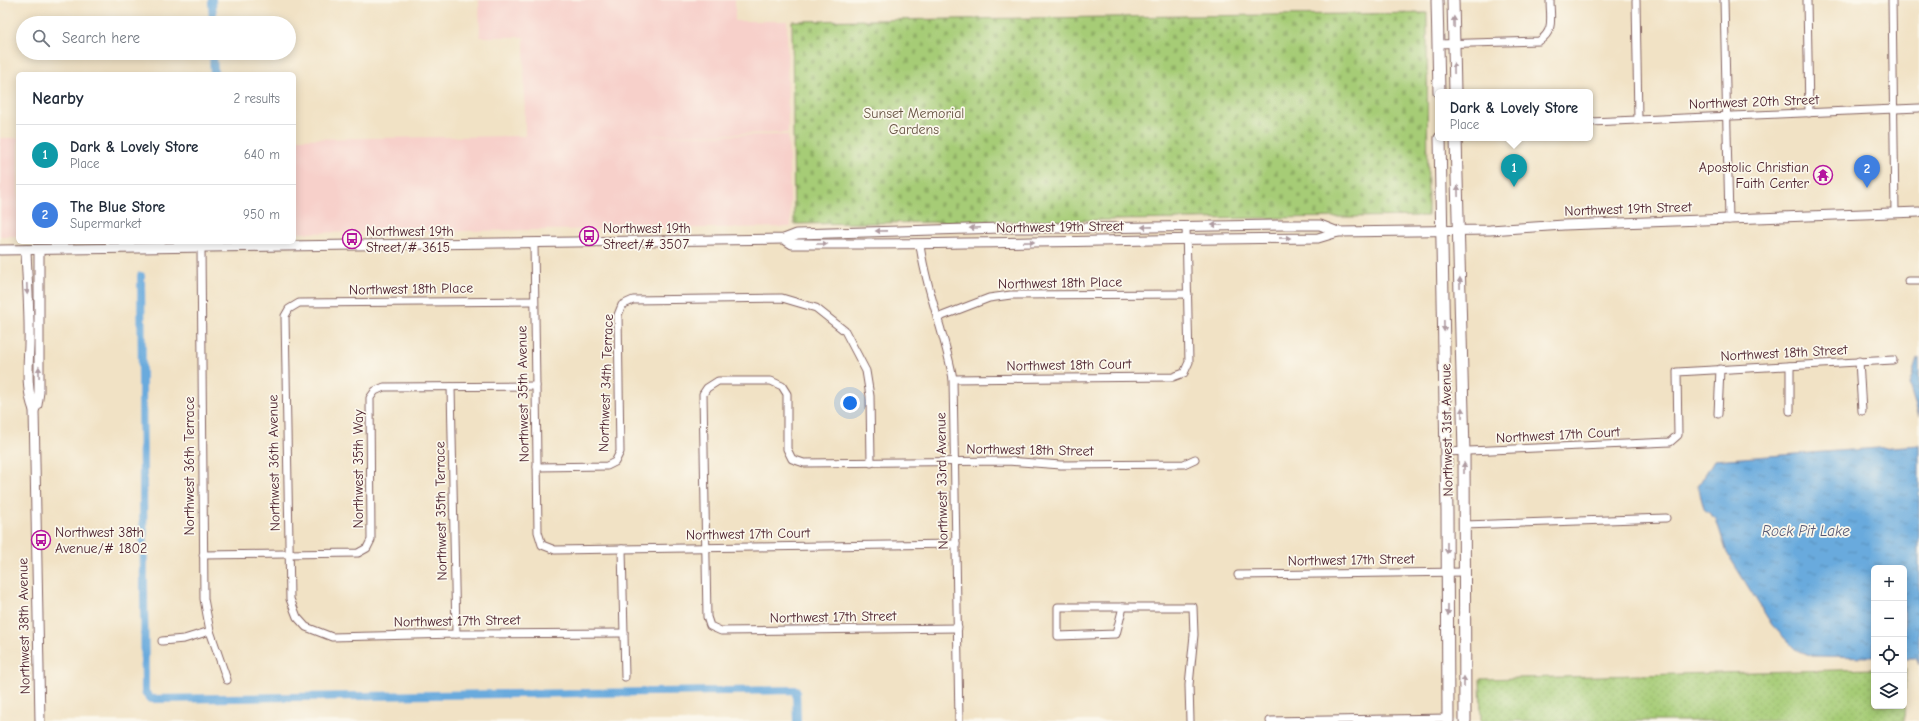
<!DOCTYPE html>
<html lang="en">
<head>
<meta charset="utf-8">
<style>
  body { margin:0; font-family:"Comic Neue",sans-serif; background:#f6f6f7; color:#1f2937 }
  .controls { position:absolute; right:12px; bottom:12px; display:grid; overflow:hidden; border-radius:6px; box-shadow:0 2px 10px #0003 }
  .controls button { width:36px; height:36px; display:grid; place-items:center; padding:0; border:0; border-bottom:1px solid #e0e1e3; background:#fff; color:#1f2937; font:20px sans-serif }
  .you { position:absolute; left:850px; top:403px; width:14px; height:14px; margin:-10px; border:3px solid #fff; border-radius:50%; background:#1a73e8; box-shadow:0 0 0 6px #1a73e833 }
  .badge { display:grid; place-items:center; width:26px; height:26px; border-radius:50%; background:#0b8043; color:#fff; font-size:13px; font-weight:700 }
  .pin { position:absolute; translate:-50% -33px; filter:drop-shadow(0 1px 2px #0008) }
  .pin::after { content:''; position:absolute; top:21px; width:14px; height:12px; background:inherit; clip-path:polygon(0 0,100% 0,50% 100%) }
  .popup { position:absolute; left:1435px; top:89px; width:158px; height:52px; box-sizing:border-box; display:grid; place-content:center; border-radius:6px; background:#fff; filter:drop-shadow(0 1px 3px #0005); font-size:13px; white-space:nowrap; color:#747a83 }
  .popup b { font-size:15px; color:#1f2937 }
  .popup::after { content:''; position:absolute; left:50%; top:100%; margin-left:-8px; border:8px solid transparent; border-top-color:#fff }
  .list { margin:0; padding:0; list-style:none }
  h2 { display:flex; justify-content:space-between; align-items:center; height:52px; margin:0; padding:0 16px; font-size:17px }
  h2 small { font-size:13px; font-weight:400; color:#747a83 }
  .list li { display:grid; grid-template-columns:26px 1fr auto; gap:12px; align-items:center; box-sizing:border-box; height:60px; padding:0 16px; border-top:1px solid #e0e1e3 }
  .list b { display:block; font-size:15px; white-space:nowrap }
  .list p { margin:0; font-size:13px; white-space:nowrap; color:#747a83 }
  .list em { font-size:13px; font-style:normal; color:#747a83 }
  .icon { flex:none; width:22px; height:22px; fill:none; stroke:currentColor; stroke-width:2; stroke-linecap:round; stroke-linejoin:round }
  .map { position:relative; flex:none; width:1919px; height:721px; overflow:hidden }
  .search { position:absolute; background:#fff; box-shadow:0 2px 10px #0003; left:16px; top:16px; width:280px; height:44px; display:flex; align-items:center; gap:10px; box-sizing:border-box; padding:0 14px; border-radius:22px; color:#747a83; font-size:15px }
  .panel { position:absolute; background:#fff; box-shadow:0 2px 10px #0003; left:16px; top:72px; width:280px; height:172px; border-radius:6px }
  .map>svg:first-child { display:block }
  .built { fill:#f7d0ca }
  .grass { fill:url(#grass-dots); stroke:#787650 }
  .cemetery { fill:url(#cemetery-stones); stroke:#787650 }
  .water { fill:url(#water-ripples); stroke:#5a6484 }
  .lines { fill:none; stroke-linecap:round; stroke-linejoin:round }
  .canal { stroke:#69aadd; stroke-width:8 }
  .minor-casing { stroke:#846361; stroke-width:9 }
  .tertiary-casing { stroke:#846361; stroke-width:11 }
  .primary-casing { stroke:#846361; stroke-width:13 }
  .minor { stroke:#fff; stroke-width:7 }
  .tertiary { stroke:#fff; stroke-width:9 }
  .primary { stroke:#fff; stroke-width:11 }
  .oneway { fill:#ae9aa0 }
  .labels { text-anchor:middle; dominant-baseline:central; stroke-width:3.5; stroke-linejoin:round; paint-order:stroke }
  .street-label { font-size:14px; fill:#4a1f2b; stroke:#fbf7ec }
  .park-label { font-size:14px; fill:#665342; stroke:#fbf7ec }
  .poi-label { font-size:14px; fill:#4a1f2b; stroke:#fbf7ec; text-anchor:start }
  .water-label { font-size:15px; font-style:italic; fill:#565772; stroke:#fbf7ec }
</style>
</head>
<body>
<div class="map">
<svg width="1919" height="721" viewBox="0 0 1919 721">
  <defs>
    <pattern id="grass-dots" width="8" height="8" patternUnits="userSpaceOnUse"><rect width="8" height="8" fill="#a6cc76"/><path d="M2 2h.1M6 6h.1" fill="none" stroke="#90af66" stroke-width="1.8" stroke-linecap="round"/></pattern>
    <pattern id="cemetery-stones" width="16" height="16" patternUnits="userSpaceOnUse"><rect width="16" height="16" fill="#a6cc76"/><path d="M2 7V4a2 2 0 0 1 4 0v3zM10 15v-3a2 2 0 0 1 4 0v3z" fill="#90af66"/></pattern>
    <pattern id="water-ripples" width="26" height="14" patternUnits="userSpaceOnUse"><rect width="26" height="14" fill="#69aadd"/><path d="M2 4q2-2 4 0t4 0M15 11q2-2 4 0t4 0" fill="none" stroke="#588ab3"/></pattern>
  </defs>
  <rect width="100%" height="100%" fill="#fbf7ec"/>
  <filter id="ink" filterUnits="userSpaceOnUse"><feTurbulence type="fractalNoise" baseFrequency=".025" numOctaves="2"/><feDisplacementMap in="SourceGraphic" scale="8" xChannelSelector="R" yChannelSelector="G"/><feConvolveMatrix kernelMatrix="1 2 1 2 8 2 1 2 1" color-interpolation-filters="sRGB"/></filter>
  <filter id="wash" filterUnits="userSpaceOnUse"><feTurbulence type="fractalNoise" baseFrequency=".012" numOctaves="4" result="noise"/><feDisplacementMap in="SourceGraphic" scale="16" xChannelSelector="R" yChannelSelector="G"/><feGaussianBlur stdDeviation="0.9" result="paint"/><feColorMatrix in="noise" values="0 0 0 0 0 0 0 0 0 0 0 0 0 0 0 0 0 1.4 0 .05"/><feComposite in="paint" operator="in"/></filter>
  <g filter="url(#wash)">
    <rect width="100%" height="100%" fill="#f1e2c5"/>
    <g class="built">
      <path d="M479,0H735V21H787L788,133L612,136L788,135L791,227L294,233V139L525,136L524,37H480Z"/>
      <rect x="0" y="138" width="18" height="98"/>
    </g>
    <path class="grass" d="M1904,668H1906L1904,721H1481L1480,679L1874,669V706H1904Z"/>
    <path class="cemetery" d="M1427,13L1428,216L794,224L792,21Z"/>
    <g class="water">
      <path d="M1919,358V417L1909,385L1917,359Z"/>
      <path d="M1919,445V665L1916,658H1904V568H1874V657L1812,656L1795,649L1772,625L1727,553L1716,519L1704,509L1698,486L1714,460Z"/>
    </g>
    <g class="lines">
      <g class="canal">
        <path d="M212,0L213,23"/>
        <path d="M213,53L214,74"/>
        <path d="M141,276L145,692L151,699L796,690L797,721"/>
      </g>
    </g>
  </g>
  <g filter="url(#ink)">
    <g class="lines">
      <defs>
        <g id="minor">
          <path d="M1636,0L1638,120"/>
          <path d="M1724,0L1729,220"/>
          <path d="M1807,0L1809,113"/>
          <path d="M1892,0L1895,213"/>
          <path d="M1438,44L1539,41C1555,31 1550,17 1550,0"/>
          <path d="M1590,122L1919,108"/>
          <path d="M534,243L538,532L542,545L555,550L956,544"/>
          <path d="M920,245C926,291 945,333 953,379L959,721"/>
          <path d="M201,247L204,599L210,631L227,680"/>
          <path d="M1908,281H1919"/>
          <path d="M534,301L299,303L289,309L285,316L290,599L297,617L306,627L332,637L456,634L624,633"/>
          <path d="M937,318L989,298L1011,295L1188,294"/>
          <path d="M1859,361L1862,411"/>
          <path d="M953,379L1173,377L1184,373L1189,362L1186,226"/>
          <path d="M451,387L456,634"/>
          <path d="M1790,411V366"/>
          <path d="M1718,414L1720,369"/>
          <path d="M1446,452L1670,442L1678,435L1677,372L1893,360"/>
          <path d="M537,467L607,466L615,462L620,452L618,315L622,305L633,300L782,298L816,308L845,331L866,371L870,396L871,463"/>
          <path d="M1464,525L1666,518"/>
          <path d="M622,549L625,677"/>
          <path d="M203,555L358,553L367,548L371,540L370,398L375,391L384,387L536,386"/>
          <path d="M1238,575L1464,572"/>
          <path d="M1058,607H1123L1116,634L1058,636Z"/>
          <path d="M1123,607H1193L1194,635L1189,685L1190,721"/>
          <path d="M958,628L721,631L710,626L707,617L703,394L707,388L718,381H771L782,386L787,394V449L792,459L804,463L1008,461L1061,465L1184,464L1195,459"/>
          <path d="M162,641L184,639L210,631"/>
          <path d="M1270,721L1448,718"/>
        </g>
        <g id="tertiary">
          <path d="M784,239L792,244C967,245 1143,239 1318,238L1338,232L1490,230L1564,225L1919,212"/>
          <path d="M0,250L784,239L797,234L1002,228H1089L1283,225H1320L1338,232"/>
          <path d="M26,250C27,282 30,314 29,346C28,368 26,389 34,410L40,721"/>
          <path d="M34,410L37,405L39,392V250"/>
        </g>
        <g id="primary">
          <path d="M1437,0L1439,92"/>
          <path d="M1453,0L1455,92"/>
          <path d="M1440,138L1447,512L1448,721"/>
          <path d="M1456,138L1464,452L1465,721"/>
        </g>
      </defs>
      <use href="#minor" class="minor-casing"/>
      <use href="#tertiary" class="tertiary-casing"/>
      <use href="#primary" class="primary-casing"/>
      <use href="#minor" class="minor"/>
      <use href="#tertiary" class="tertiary"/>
      <use href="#primary" class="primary"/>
    </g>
    <defs><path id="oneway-solid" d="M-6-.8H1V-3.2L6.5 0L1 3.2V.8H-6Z"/></defs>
    <g class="oneway">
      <use href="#oneway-solid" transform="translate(1454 22) rotate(-91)"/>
      <use href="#oneway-solid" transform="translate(1454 68) rotate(-91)"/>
      <use href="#oneway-solid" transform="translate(1458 191) rotate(-91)"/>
      <use href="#oneway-solid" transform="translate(1217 225) rotate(179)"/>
      <use href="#oneway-solid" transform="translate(1147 227) rotate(179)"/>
      <use href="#oneway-solid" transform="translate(975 228) rotate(178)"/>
      <use href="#oneway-solid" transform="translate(881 231) rotate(179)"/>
      <use href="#oneway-solid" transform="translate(1285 238)"/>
      <use href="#oneway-solid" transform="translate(1029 242) rotate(-1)"/>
      <use href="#oneway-solid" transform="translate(822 244)"/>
      <use href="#oneway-solid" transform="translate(1460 283) rotate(-91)"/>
      <use href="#oneway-solid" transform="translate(27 289) rotate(88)"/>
      <use href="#oneway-solid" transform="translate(1444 326) rotate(89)"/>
      <use href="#oneway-solid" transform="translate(39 372) rotate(-91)"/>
      <use href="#oneway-solid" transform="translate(1462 413) rotate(-91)"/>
      <use href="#oneway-solid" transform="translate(1464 468) rotate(-90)"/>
      <use href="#oneway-solid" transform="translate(1447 548) rotate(90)"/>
      <use href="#oneway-solid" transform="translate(1448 610) rotate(90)"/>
      <use href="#oneway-solid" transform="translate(1464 682) rotate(-90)"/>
    </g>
  </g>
  <defs>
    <symbol id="temple-ring" viewBox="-11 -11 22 22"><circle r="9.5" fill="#fbf7ec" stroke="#b5179e" stroke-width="1.5"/><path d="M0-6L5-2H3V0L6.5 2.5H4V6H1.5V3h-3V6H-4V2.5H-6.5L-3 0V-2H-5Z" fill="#b5179e"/></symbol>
    <symbol id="bus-ring" viewBox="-11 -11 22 22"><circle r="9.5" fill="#fbf7ec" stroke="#b5179e" stroke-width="1.5"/><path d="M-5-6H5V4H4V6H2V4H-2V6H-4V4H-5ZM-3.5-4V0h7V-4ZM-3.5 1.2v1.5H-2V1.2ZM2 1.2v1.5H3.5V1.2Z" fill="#b5179e"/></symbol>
  </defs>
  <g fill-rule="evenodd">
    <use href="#temple-ring" x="1812" y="164" width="22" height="22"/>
    <use href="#bus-ring" x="578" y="225" width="22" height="22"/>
    <use href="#bus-ring" x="341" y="228" width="22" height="22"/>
    <use href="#bus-ring" x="30" y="529" width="22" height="22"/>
  </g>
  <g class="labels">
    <g class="street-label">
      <text transform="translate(1754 102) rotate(-2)">Northwest 20th Street</text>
      <text transform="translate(1628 209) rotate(-2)">Northwest 19th Street</text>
      <text transform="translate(1060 227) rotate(-1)">Northwest 19th Street</text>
      <text transform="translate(1060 283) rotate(-1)">Northwest 18th Place</text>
      <text transform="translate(411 289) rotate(-1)">Northwest 18th Place</text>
      <text transform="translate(1784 353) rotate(-3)">Northwest 18th Street</text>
      <text transform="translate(1069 365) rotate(-1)">Northwest 18th Court</text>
      <text transform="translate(606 383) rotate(-88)">Northwest 34th Terrace</text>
      <text transform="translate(523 394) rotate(-91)">Northwest 35th Avenue</text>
      <text transform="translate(1447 430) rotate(-91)">Northwest 31st Avenue</text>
      <text transform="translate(1558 435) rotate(-3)">Northwest 17th Court</text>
      <text transform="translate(1030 450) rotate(1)">Northwest 18th Street</text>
      <text transform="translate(274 463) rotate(-91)">Northwest 36th Avenue</text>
      <text transform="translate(189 466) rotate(-90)">Northwest 36th Terrace</text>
      <text transform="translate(358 469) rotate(-90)">Northwest 35th Way</text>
      <text transform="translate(942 481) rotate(-91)">Northwest 33rd Avenue</text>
      <text transform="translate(441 511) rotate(-91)">Northwest 35th Terrace</text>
      <text transform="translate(748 534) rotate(-1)">Northwest 17th Court</text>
      <text transform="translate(1351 560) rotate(-1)">Northwest 17th Street</text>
      <text transform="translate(833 617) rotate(-1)">Northwest 17th Street</text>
      <text transform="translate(457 621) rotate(-1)">Northwest 17th Street</text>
      <text transform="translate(24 626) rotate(-91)">Northwest 38th Avenue</text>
    </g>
    <g class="park-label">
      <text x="914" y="113">Sunset Memorial<tspan x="914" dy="16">Gardens</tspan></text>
    </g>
    <g class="poi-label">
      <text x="1809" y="167" text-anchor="end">Apostolic Christian<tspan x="1809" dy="16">Faith Center</tspan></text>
      <text x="603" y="228">Northwest 19th<tspan x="603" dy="16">Street/# 3507</tspan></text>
      <text x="366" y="231">Northwest 19th<tspan x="366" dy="16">Street/# 3615</tspan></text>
      <text x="55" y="532">Northwest 38th<tspan x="55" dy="16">Avenue/# 1802</tspan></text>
    </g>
    <g class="water-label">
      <text x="1806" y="531">Rock Pit Lake</text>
    </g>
  </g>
</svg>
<div class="controls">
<button>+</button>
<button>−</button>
<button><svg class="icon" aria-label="locate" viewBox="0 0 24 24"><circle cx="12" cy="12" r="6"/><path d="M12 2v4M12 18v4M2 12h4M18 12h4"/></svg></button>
<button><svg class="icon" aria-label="layers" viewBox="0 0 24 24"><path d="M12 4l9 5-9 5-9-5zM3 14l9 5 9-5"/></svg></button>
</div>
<div class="you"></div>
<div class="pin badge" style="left:1514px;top:187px;background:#0f9aa8">1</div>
<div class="popup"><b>Dark &amp; Lovely Store</b>Place</div>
<div class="pin badge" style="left:1867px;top:188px;background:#3f7fe0">2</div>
<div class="search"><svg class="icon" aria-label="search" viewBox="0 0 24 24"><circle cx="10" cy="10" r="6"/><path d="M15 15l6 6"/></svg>Search here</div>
<section class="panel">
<h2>Nearby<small>2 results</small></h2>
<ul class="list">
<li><span class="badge" style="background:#0f9aa8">1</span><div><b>Dark &amp; Lovely Store</b><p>Place</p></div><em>640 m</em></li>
<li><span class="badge" style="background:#3f7fe0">2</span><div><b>The Blue Store</b><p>Supermarket</p></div><em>950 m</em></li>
</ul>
</section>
</div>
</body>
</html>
